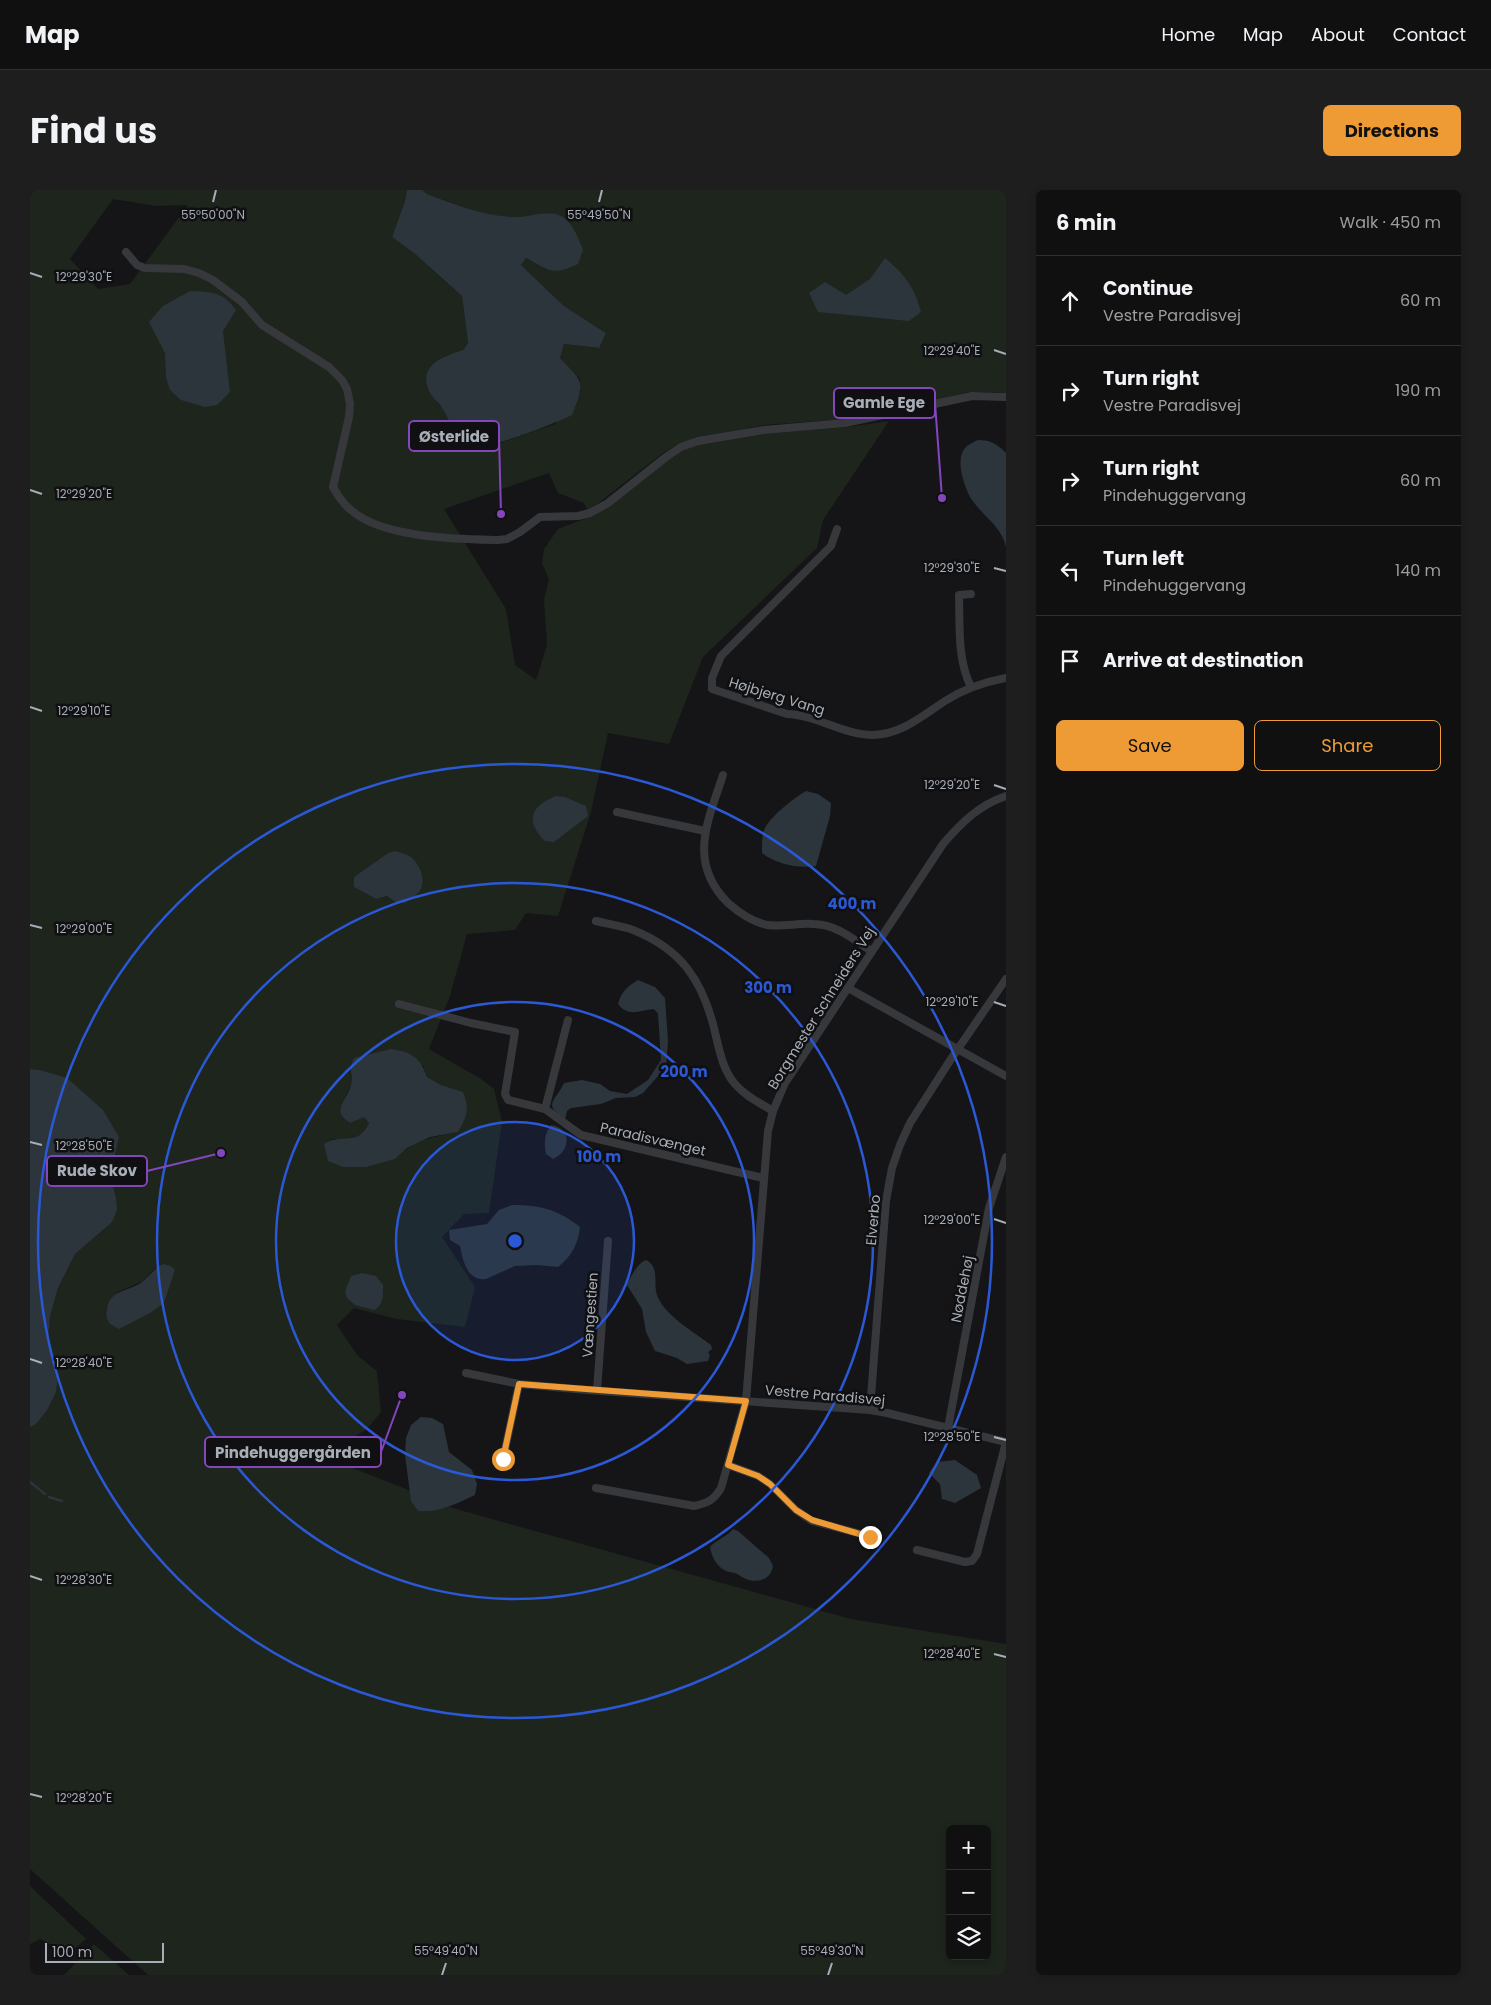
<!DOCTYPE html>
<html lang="en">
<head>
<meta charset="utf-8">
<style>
  body { margin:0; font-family:Poppins,sans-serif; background:#1e1e1f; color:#f1f3f6 }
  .controls { position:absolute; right:15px; bottom:15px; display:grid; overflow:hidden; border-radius:8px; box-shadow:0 2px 8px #0003 }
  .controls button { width:45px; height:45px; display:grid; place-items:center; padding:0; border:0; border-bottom:1px solid #303031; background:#101011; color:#f1f3f6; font:25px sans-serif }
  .scale { position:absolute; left:15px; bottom:12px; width:119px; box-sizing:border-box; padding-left:5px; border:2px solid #a7aeb7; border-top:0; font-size:14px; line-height:18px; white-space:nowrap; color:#a7aeb7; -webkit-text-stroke:4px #101012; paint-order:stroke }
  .stop { position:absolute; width:15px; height:15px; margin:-11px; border:4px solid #ef9b35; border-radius:50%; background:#fff }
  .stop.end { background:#ef9b35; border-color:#fff; box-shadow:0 1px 5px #0008 }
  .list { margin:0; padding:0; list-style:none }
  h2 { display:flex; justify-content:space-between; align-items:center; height:65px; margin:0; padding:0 20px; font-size:21px }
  h2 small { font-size:16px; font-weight:400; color:#9c9d9f }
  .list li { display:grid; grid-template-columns:32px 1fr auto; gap:15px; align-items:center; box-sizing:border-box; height:90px; padding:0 20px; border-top:1px solid #303031 }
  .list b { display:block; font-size:19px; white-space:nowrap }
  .list p { margin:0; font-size:16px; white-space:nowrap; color:#9c9d9f }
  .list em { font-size:16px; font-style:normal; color:#9c9d9f }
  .actions { display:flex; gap:10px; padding:15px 20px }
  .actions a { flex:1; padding:11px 0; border:1px solid #ef9b35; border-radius:8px; text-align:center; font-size:18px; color:#ef9b35 }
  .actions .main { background:#ef9b35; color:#111 }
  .icon { flex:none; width:28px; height:28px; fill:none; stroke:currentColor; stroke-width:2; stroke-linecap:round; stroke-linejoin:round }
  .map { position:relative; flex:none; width:976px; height:1785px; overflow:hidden; border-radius:8px }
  header { display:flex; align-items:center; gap:30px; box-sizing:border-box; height:70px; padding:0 25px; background:#101011; border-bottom:1px solid #303031 }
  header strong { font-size:24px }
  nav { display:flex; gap:28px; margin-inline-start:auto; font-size:18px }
  .intro { display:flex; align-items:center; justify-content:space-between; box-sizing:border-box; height:120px; padding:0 30px }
  h1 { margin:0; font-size:35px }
  .button { padding:12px 22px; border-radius:8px; background:#ef9b35; color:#111; font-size:18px; font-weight:700 }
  main { display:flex; gap:30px; padding:0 30px }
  aside { flex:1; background:#101011; border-radius:8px; box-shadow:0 2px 8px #0003 }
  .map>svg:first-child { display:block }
  .green { fill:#1d251d; fill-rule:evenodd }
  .water { fill:#2b353b }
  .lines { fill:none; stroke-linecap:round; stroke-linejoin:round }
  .stream { stroke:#2b353b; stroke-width:2.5 }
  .minor { stroke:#36383c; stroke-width:8 }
  .route { stroke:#ef9b35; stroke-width:6 }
  .ticks { fill:none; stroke:#a7aeb7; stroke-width:2 }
  .ring { fill:none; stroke:#2b58d5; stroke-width:2.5 }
  .labels { text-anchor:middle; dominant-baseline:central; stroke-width:5; stroke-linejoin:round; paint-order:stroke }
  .street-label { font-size:14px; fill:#a7aeb7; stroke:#101012 }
  .ticks-label { font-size:12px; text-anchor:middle; fill:#a7aeb7; stroke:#101012; stroke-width:5; stroke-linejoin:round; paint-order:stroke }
  .centre { fill:#2b58d5; stroke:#101012; stroke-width:2.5 }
  .ring-label { font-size:15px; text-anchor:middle; font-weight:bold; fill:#2b58d5; stroke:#101012; stroke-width:5; stroke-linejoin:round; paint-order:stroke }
  .leader { fill:none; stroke:#8446bd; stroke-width:2 }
  .callout-dot { fill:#8446bd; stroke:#101012; stroke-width:2 }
  .callout { fill:#101012; stroke:#8446bd; stroke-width:2 }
  .callout-label { font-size:15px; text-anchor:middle; font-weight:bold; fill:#a7aeb7 }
</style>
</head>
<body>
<header>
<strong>Map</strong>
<nav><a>Home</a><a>Map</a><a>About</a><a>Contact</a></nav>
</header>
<div class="intro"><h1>Find us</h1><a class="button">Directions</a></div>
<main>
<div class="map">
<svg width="976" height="1785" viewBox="0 0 976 1785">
  <rect width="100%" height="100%" fill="#151517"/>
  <g class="green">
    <path d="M0,0H377L375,11L362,47L385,64L432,106L438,153L433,160L415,166L400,203L414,220L425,245L447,257L470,253L525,234L551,202L550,189L530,168L534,154L568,158L576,143L534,116L491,75L495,68L517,80L519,23L484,28L452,24L397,4L392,0H976V203L966,202H939L867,220L818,229L734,235L665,249L649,254L633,263L558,321L554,313L528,303L519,283L414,319L476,419L485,475L506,490L517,455L514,409L519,390L512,373L514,359L528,339L562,326L580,315L637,270L652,261L669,254L731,244L818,237L859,231L793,330L787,358L673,467L639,554L578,543L561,622L528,726L496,723L485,740L437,744L420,806L399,859L451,889L464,899L472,932L459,1023L434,1024L412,1047L445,1097L435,1137L367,1129L324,1118L307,1135L328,1166L347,1181L351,1222L336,1240L290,1265L381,1301L382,1311L411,1318L419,1317L821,1429L976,1454V1785H118L0,1679V1237L6,1234L28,1185L17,1149L20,1127L28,1098L45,1064L62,1049L86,1008L79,979L84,968L10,880L0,879ZM83,9L126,16L158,15L100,94L68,99L40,69ZM358,663L365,712L357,706L346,709L324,697V687ZM393,875L397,887L411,895L433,903L428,942C402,947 384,950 365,969L300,949C319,949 330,952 339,933L334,926L320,933C301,921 314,912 320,898C323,891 321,884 319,877ZM125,1078L145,1080L134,1113L85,1103L113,1091ZM920,1639H957V1766H920Z"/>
    <path d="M0,1696L56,1749L38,1764L11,1749L0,1754Z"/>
    <path d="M64,1754L99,1785H34Z"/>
  </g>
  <g class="water">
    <path d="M377,0H392L397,4C425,14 452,26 483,27C498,28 519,18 533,27C543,34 549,49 553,60L548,74C522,86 519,81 496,68L491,75L534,116L576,143L569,158L534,154L530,168C555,194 555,191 542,225C526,233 461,259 445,256C425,253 423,237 414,221C411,214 404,210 400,203C386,176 413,166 433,160L438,153L432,106L385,64L362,47L375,11Z"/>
    <path d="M855,68C875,85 884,96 891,122L879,131L788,122L779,103L795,92L816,105L840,89Z"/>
    <path d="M160,101C182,102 192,101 206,120L193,141L200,202L187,215L175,217L151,210L140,200L136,188L135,163L119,132L133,116Z"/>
    <path d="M948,250C961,250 967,254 976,263V357C972,337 953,326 942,310C935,299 926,274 933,261C936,255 942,253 948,250Z"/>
    <path d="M776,601L788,604L801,613L800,626L786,676C768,679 746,674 732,663C732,656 732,649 733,643C736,629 764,608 776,601Z"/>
    <path d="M526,606L535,607L556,616L558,626L524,652L515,651C495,632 500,616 526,606Z"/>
    <path d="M366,661C370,663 377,664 381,667C388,672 395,687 392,696C390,704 381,708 375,713L365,712L357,706L346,709L324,697V687L358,663Z"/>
    <path d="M608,790L625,797L635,808L638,851L636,877L613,903L605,907L586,908L571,914L541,918L537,921L535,930C512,914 525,912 534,893L552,890L570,894L580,901L597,904L618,890L631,870L628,824L624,819C610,820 599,828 588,814C591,802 598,796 608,790Z"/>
    <path d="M361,859C382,862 390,867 397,887L411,895L433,902C440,920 437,926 428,942L400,947L377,958L365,969L336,977H313L298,971L294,954C312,942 327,958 339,933L334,927L320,933C299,920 318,910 321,895C324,883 317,882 324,868Z"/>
    <path d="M0,879L10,880L37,888L73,920L89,947L84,968L79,979L86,1008L87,1020L82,1032L45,1064L28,1098L20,1127L18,1149L28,1185L26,1202L17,1220L6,1234L0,1237Z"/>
    <path d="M521,935C542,938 541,961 523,969L516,964C514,953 514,944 521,935Z"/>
    <path d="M482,1015C510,1015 527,1019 550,1037C548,1054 542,1066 528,1077L507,1075L485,1076L456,1089C437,1091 433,1071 430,1056L420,1050L419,1040L457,1034L469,1020Z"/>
    <path d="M616,1070C630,1077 623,1093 627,1105C634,1125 664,1142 681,1155L682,1159L678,1162L680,1165L678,1171L657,1174L647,1168L625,1161L616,1142L612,1119L597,1095C600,1087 608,1073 616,1070Z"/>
    <path d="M133,1074L141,1076L145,1080L134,1113L120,1123L89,1139L80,1134C76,1128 76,1126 77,1119C80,1099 98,1102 112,1092C120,1086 124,1078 133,1074Z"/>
    <path d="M332,1083L346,1086L353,1095C353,1105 354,1115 344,1120L325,1115L317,1108L315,1101L321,1086Z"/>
    <path d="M391,1227L402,1228L413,1234L419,1262L442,1280L447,1294L445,1305C426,1314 408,1323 388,1321L381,1311L375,1265L376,1248L381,1235Z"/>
    <path d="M925,1270L947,1285L951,1298L925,1313L912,1309L910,1294L899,1283L907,1272Z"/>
    <path d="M703,1339L708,1341L739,1368L743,1376C741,1388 731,1393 719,1390C714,1389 710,1385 705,1383C702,1382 697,1382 694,1380C686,1375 681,1365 680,1357C687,1349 697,1347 703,1339Z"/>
  </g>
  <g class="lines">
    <g class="stream">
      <path d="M0,1292L15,1304"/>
      <path d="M19,1307L32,1311"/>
    </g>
    <g class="minor">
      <path d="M96,62L107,75L115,78L154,79L169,83L183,90L212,112L232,135L299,177L312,190L317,199L320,214L319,227L303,297C308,306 314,315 322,321C354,348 427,349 468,350L477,349L490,342L510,327L548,326L560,323L578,313L636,267L651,257L668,251L734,240L815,233L942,206L976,207"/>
      <path d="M807,339L801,356L691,466L682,488V499L757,524C786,525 813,545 843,545C872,544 892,526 915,511C934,499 954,492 976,488"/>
      <path d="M941,404L929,405C930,436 927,469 941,497"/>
      <path d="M693,585C678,631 657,672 698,713C708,722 724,733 738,735C753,737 768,733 783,734C806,734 823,749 841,761"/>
      <path d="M587,622L675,641"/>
      <path d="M566,731C578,734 592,736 603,740C651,759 672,790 684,838C689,858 692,879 705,894C715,906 730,913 743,921"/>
      <path d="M818,798L976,886"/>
      <path d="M369,814L441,833L485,842L475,904L478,910L515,919L551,945L733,988"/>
      <path d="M515,919L538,830"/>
      <path d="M436,1183L489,1194L557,1200L840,1220L857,1223L976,1252"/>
      <path d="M567,1200L578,1051"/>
      <path d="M840,1220L856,1011L862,978L870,955L880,933L921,869L976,789"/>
      <path d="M918,1238L959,1018L976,967"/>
      <path d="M473,1269L489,1194"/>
      <path d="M698,1275L728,1286L740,1294L766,1320L782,1331L846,1348"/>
      <path d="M566,1298L664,1316C678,1313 684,1310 691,1298L716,1211L738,941L743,921L755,893L913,654C931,633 949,615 976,606"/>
      <path d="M887,1360L935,1372L942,1371L947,1364L976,1252"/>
    </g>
  </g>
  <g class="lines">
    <path class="route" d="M473,1269L489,1194L716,1211L698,1275L728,1286L740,1294L766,1320L782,1330L840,1347"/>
  </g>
  <path class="ticks" d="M183,12L186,0M569,12L572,0M0,83L12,87M964,160L976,164M0,300L12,304M964,378L976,381M0,517L12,521M964,595L976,599M0,735L12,738M964,812L976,816M0,952L12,955M964,1029L976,1033M0,1169L12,1173M964,1247L976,1250M0,1386L12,1390M964,1464L976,1467M0,1604L12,1607M412,1785L416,1773M798,1785L802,1773"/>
  <circle cx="485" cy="1051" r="119" fill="#2b58d5" fill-opacity=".12"/>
  <g class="ring">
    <circle cx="485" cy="1051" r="119"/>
    <circle cx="485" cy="1051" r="239"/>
    <circle cx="485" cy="1051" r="358"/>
    <circle cx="485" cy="1051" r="477"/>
  </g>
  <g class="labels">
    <g class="street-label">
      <text transform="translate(747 506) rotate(17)">Højbjerg Vang</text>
      <text transform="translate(791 818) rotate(-58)">Borgmester Schneiders Vej</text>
      <text transform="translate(623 949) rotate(13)">Paradisvænget</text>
      <text transform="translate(843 1030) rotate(-85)">Elverbo</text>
      <text transform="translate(932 1099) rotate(-79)">Nøddehøj</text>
      <text transform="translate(560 1125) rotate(-86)">Vængestien</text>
      <text transform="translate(795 1205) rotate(5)">Vestre Paradisvej</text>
    </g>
  </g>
  <g class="ticks-label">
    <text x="183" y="29">55°50'00"N</text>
    <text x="569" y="29">55°49'50"N</text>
    <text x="54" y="91">12°29'30"E</text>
    <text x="922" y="165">12°29'40"E</text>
    <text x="54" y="308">12°29'20"E</text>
    <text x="922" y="382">12°29'30"E</text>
    <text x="54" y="525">12°29'10"E</text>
    <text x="922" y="599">12°29'20"E</text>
    <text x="54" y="743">12°29'00"E</text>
    <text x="922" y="816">12°29'10"E</text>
    <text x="54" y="960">12°28'50"E</text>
    <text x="922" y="1034">12°29'00"E</text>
    <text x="54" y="1177">12°28'40"E</text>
    <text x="922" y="1251">12°28'50"E</text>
    <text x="54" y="1394">12°28'30"E</text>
    <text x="922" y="1468">12°28'40"E</text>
    <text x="54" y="1612">12°28'20"E</text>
    <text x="416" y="1765">55°49'40"N</text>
    <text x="802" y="1765">55°49'30"N</text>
  </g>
  <circle cx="485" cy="1051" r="8" class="centre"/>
  <g class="ring-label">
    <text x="822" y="719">400 m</text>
    <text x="738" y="803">300 m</text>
    <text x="654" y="887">200 m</text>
    <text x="569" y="972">100 m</text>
  </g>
  <path class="leader" d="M912 308L905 213M471 324L469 246M191 963L117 981M372 1205L351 1262"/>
  <g class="callout-dot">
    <circle cx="912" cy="308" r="5"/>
    <circle cx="471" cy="324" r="5"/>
    <circle cx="191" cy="963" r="5"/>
    <circle cx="372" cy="1205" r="5"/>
  </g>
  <g class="callout">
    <rect x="804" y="198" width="101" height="30" rx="5"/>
    <rect x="379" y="231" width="90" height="30" rx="5"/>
    <rect x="17" y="966" width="100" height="30" rx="5"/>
    <rect x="175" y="1247" width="176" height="30" rx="5"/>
  </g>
  <g class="callout-label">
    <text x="854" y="218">Gamle Ege</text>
    <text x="424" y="252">Østerlide</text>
    <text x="67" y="986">Rude Skov</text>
    <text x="263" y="1268">Pindehuggergården</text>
  </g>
</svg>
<div class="controls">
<button>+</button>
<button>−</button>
<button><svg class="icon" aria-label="layers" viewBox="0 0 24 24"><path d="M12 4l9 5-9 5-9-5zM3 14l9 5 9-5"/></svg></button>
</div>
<div class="scale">100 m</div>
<div class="stop" style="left:473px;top:1269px"></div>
<div class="stop end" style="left:840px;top:1347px"></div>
</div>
<aside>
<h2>6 min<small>Walk · 450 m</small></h2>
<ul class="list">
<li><svg class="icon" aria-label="ahead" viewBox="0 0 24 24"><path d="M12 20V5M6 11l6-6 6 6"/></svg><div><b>Continue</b><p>Vestre Paradisvej</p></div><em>60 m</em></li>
<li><svg class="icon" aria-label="right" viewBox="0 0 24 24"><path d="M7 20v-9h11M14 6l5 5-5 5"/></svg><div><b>Turn right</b><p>Vestre Paradisvej</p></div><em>190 m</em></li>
<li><svg class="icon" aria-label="right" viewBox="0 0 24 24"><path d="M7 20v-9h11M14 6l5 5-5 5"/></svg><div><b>Turn right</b><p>Pindehuggervang</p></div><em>60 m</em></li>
<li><svg class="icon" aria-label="left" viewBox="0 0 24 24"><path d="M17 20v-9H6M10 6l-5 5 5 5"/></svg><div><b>Turn left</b><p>Pindehuggervang</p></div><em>140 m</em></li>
<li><svg class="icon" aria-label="arrive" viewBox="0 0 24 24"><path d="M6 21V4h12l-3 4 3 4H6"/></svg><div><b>Arrive at destination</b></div></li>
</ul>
<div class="actions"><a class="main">Save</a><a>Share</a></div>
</aside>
</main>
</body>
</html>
